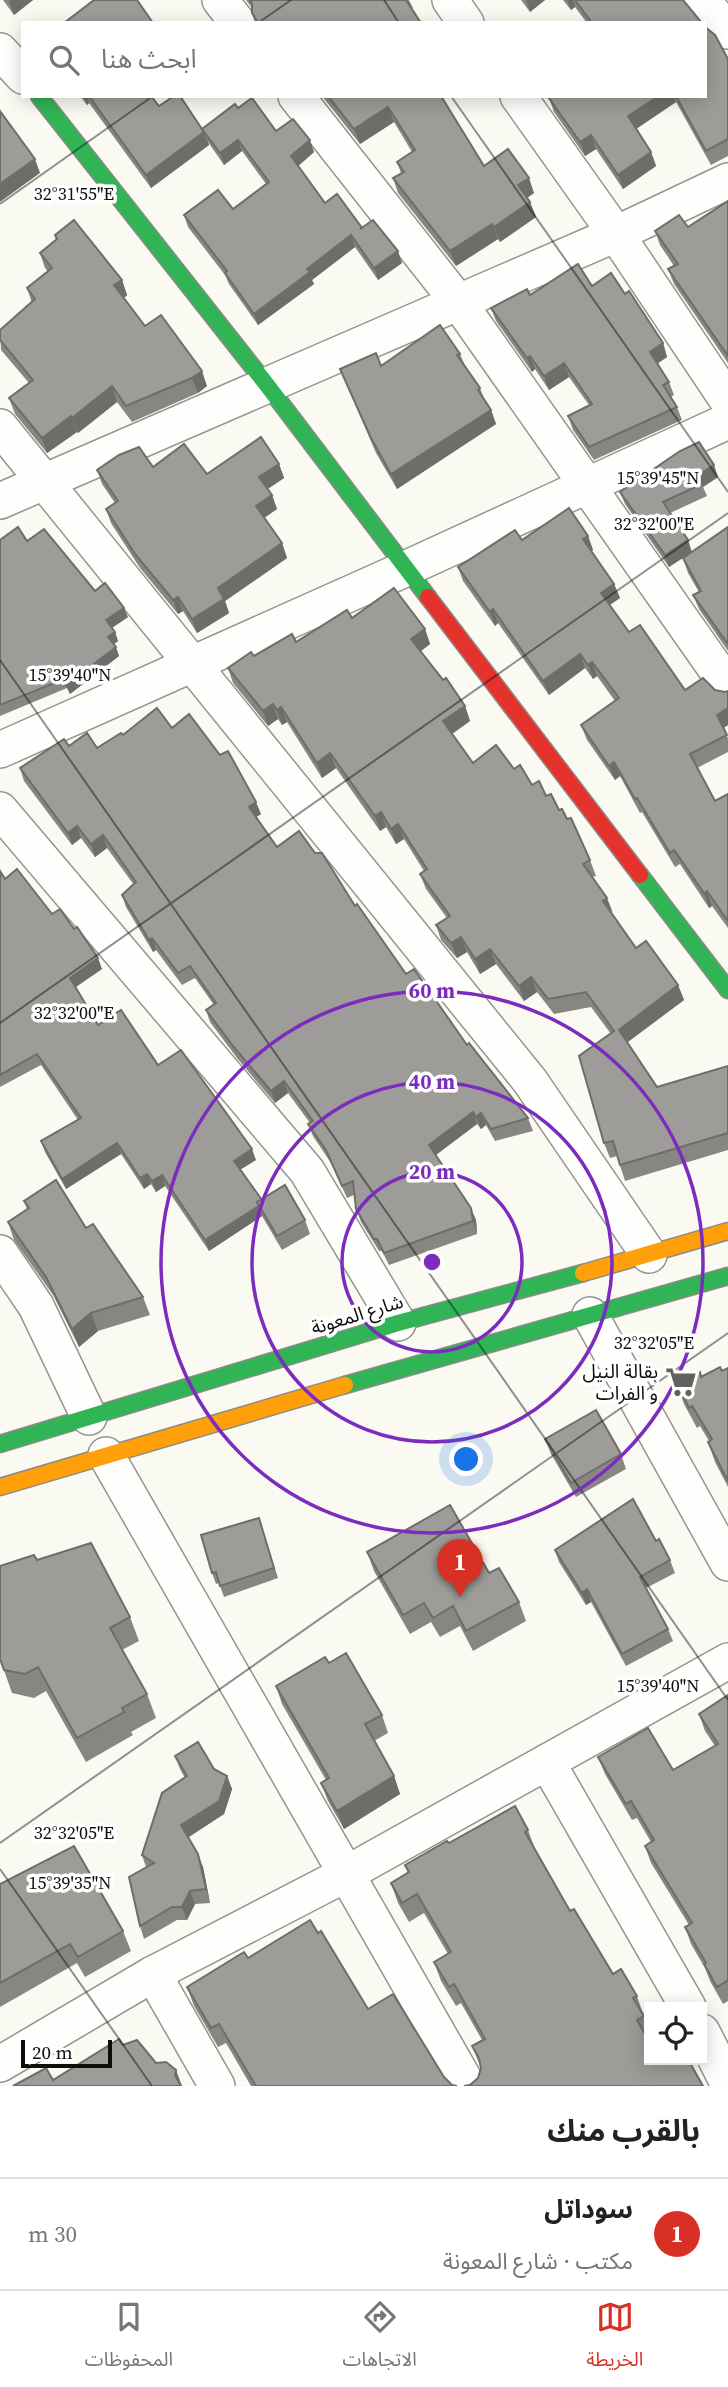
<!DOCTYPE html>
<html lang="ar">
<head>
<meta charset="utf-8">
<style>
  body { margin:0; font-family:"Source Serif 4","Noto Sans Arabic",serif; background:#f6f6f6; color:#222; direction:rtl }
  .controls { position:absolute; right:21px; bottom:21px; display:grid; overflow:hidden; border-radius:0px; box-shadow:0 4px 18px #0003 }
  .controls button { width:63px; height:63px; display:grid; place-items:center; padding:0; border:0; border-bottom:2px solid #e0e0e0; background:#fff; color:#222; font:35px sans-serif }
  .scale { position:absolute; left:21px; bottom:18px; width:91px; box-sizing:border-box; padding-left:7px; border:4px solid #0e0e0e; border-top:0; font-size:19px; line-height:24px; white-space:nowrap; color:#0e0e0e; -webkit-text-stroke:5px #fff; paint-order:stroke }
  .you { position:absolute; left:467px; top:1460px; width:24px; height:24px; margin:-18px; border:5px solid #fff; border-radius:50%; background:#1a73e8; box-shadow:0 0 0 10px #1a73e833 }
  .badge { display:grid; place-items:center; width:46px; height:46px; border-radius:50%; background:#d93025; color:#fff; font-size:23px; font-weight:700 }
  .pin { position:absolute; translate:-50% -58px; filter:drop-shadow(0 2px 4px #0008) }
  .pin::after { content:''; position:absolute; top:37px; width:24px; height:21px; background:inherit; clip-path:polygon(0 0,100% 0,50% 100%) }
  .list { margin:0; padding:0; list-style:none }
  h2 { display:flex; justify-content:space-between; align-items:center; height:91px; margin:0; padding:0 28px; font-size:30px }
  h2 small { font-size:23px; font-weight:400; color:#767676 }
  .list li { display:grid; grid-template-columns:46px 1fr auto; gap:21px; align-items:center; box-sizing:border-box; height:112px; padding:0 28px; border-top:2px solid #e0e0e0 }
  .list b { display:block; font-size:26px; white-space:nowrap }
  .list p { margin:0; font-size:23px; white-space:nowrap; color:#767676 }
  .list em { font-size:23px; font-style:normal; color:#767676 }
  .icon { flex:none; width:38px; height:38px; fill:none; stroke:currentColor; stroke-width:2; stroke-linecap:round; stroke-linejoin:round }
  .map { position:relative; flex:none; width:728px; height:2086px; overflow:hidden; direction:ltr }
  .search { position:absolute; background:#fff; box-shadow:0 4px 18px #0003; left:21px; right:21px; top:21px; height:77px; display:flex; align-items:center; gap:18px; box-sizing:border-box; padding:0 24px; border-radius:0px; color:#767676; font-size:26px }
  .sheet { height:203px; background:#fff }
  nav { display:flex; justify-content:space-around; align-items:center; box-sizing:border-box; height:98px; border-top:2px solid #e0e0e0; background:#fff; font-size:19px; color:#767676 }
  nav a { display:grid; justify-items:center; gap:4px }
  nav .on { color:#d93025 }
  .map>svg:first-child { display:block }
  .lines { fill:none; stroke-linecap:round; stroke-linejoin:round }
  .street-casing { stroke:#959491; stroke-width:38 }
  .fast-casing { stroke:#8b8b87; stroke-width:19 }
  .slow-casing { stroke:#8b8b87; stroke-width:19 }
  .jam-casing { stroke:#8b8b87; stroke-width:19 }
  .street { stroke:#fefefd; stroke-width:35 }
  .fast { stroke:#30b455; stroke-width:16 }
  .slow { stroke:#ff9f0a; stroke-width:16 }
  .jam { stroke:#e5322d; stroke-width:16 }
  .wall { fill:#888683 }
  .shaded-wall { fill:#6f6d6a }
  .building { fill:#9e9c98; stroke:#6f6d6a; stroke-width:2 }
  .ticks { fill:none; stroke:#0e0e0e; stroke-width:2; stroke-opacity:0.45 }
  .ring { fill:none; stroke:#7b2cbf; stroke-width:3.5 }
  .labels { text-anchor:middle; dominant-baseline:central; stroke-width:7; stroke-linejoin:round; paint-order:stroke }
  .street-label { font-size:19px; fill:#0e0e0e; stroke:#fff }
  .poi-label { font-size:19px; fill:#0e0e0e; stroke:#fff; text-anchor:end }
  .ticks-label { font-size:18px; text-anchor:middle; fill:#0e0e0e; stroke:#fff; stroke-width:7; stroke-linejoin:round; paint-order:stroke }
  .centre { fill:#7b2cbf; stroke:#fff; stroke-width:3.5 }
  .ring-label { font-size:21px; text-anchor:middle; font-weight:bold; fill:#7b2cbf; stroke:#fff; stroke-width:7; stroke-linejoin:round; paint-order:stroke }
</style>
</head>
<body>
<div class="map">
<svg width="728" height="2086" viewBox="0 0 728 2086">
  <rect width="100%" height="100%" fill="#fbfaf2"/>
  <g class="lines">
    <defs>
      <g id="street">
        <path d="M220,0L238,23"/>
        <path d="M450,0L466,23"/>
        <path d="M702,0L728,31"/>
        <path d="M0,51L23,76"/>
        <path d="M296,96L459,303L728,686"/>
        <path d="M518,96L616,234L728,401"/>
        <path d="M0,427L530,1081L649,1255"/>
        <path d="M0,501L616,234L728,181"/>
        <path d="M0,750L405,569L728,421"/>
        <path d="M0,810L307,1171L398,1323"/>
        <path d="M0,1253L36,1306L89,1417"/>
        <path d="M590,1315L728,1563"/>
        <path d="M106,1455L468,2086"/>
        <path d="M547,1762L688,2007"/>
        <path d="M153,1974L217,2086"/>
        <path d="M702,2032L728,2083"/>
        <path d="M0,2064L153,1974L346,1874L728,1661"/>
      </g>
      <g id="fast">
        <path d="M39,96L267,385L428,597"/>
        <path d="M640,875L728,990"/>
        <path d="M345,1385L728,1276"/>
        <path d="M0,1444L398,1323L583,1273"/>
      </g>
      <g id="slow">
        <path d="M583,1273L728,1231"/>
        <path d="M0,1487L345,1385"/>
      </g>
      <path id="jam" d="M428,597L640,875"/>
    </defs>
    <use href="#street" class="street-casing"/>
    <use href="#fast" class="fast-casing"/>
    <use href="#slow" class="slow-casing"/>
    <use href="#jam" class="jam-casing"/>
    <use href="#street" class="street"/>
    <use href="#fast" class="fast"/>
    <use href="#slow" class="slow"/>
    <use href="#jam" class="jam"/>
  </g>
  <g class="wall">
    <path d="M3,0H33L14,15Z"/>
    <path d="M246,0H409L413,8L412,9L421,23H255L252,13V8Z"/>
    <path d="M521,0H545L530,12Z"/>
    <path d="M563,0H683L702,23H587L575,7L571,10Z"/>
    <path d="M728,59V156L711,165L676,102L636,129L651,152L656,166L623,189L596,149L585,156L554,112L549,98L551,96H705Z"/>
    <path d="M80,96H151L159,106L202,129L238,108L314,152L298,166L325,203L362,228L402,263L378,280L355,247L312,280L314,284L258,325L229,284L225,275L188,227L184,215L233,209L266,184L242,151L224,165L208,142L209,145L151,188L89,103L87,105Z"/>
    <path d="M322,96H447L442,99L484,166L534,193L527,198L530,202L536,217L500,242L498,239L456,266L398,193L393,178L401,173L397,162L412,152L394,122L360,144Z"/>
    <path d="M728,201V363L674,284L668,269L674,266L660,245L655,231L688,227Z"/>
    <path d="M55,235L122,280L127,295L124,298L145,326L207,386L198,393L132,422L117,402L78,433L77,432L47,453L15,414L9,398L29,383L1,350L0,330L32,303L27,288L48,272L45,268L40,253L56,240Z"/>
    <path d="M592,286L625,294L663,343L667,357L657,364L669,382L674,395L671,397L677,407L682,420L594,460L573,430L568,416L589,405L569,377L549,390L535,369L532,372L496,321L491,308L530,295Z"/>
    <path d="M460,354L466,368L480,388L484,399L491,410L496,424L397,489L376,453L340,369L381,366Z"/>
    <path d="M279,464L284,478L268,489L272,495L277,509L264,518L282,543L287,558L225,601L229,613L197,633L183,611L178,614L140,568L111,523L106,509L115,503L102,484L97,470L153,467L207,474Z"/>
    <path d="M718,477L703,487L707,496L670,513L692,552L728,527V651L699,609L693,595L699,592L688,573L683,558L687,555L669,567L625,504L620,492Z"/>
    <path d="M588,536L593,550L591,551L614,584L620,598L610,605L629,632L685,690H715L725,692L728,691V725L723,728L728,738V752L697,768L715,801L728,794V928L712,906L709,908L680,864L675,867L642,812L640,813L620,776L615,780L587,740L581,725L615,701L597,676L593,679L585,668L549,695L498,623L495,626L463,581L458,567L522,540Z"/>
    <path d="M0,540L27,541L95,591L128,617L112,628L115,632L118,641L114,644L119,656L70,694L67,688L0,716Z"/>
    <path d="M352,618L425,629L430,644L421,651L465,706L470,721L452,734L473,763L514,769L532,785L546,796L567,819L590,860L596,876L592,877L612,914L636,948L678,985L684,1000L627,1042L657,1087L728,1066V1150L625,1181L617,1156L610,1158L604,1143L611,1034L591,1007L554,1014L537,992L524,1001L496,964L480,974L467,952L457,958L441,940L436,925L447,918L426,889L420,874L424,871L404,839L396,844L386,827L380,831L336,768L322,778L287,722L282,725L278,719L268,726L233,683L228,668L254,656L296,642Z"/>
    <path d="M172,728L261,814L256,817L277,847L355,906L406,974L528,1118L533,1131L495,1141L486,1125L481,1129L477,1124L436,1155L476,1220L477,1234L389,1265L382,1251H379L361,1222L356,1209L354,1195L347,1198L331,1163L313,1136L308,1124L310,1123L288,1093L275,1103L237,1058L210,1022L206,1010L214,1005L195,978L182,985L156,950L153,952L126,907L122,895L134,885L107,848L95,857L81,838L72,845L24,781L20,768L69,746L97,748L123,735Z"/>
    <path d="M0,871L5,879L52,914L102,969L75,987L98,1025L158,1065L256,1160L241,1169L262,1200L305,1220L310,1234L282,1250L262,1216L209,1251L165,1186L156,1192L151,1184L144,1189L121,1154L66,1189L45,1152L41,1141L78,1120L41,1065L0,1087Z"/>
    <path d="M24,1201L86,1228L143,1297L150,1315L98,1331L79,1347L53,1295L14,1240L8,1222L27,1209Z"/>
    <path d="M728,1368V1487L715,1462L708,1442L709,1441L700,1426L697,1428L684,1404L677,1384L722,1371Z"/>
    <path d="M545,1439L621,1454L626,1469L576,1497L551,1454Z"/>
    <path d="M259,1518L278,1578L224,1597L219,1583L216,1584L212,1573Z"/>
    <path d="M656,1541L670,1560L675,1573L646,1588L668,1629L673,1641L626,1666L591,1602L586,1605L559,1562L555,1550Z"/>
    <path d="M367,1552L489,1573L519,1602L526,1621L473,1651L460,1626L440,1637L431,1622L410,1634L374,1571Z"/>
    <path d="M37,1560L130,1617L139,1641L122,1650L147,1694L156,1718L131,1732L133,1735L86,1762L46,1691L34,1698L12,1693L0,1659Z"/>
    <path d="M329,1663L382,1715L388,1733L374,1741L394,1776L400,1794L344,1829L328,1801L321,1783L326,1780L282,1704L276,1686Z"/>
    <path d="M728,1695V2001L723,2004L710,1981L705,1968L691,1944L685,1927L689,1925L651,1863L645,1846L651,1842L637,1818L632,1820L605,1774L598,1757L673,1770L715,1746L705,1731L699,1714Z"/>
    <path d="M175,1756L214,1769L227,1776L232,1789L224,1814L188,1837L203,1867L210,1903L195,1904L187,1920H177L144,1939L140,1926L146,1867L142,1855L185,1778L180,1769Z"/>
    <path d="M528,1830L535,1849V1850L570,1911L613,1974L637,1996L649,2031V2036L647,2037L662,2063L470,2085L478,2078L481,2068L472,2046L482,2040L461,2003L456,2006L441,1981L434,1962L448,1954L424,1913L409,1922L398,1903L391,1883L408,1873L405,1865L449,1843Z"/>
    <path d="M0,1884L123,1931L131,1951L85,1977L77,1963L0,2007Z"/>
    <path d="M248,1958L368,2009L452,2085L457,2086H251L226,2043L218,2047L194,2006L187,1987Z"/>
  </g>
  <g class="shaded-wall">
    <path d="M10,0H33L14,15L9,1Z"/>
    <path d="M526,0H545L530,12Z"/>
    <path d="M567,0H573L575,7L571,10Z"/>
    <path d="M83,96H87L89,103L87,105Z"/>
    <path d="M659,96H674L676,102L633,131L628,116Z"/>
    <path d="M388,107L394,122L360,144L354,129Z"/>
    <path d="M204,132L209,145L151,188L146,175Z"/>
    <path d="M591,135L596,149L585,156L580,142Z"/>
    <path d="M238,140L242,151L224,165L220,153Z"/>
    <path d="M310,140L314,152L296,168L291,156Z"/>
    <path d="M651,152L656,166L623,189L618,175Z"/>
    <path d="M35,159L40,173L0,202V184Z"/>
    <path d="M529,178L534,193L524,200L518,185Z"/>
    <path d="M530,202L536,217L500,242L494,227Z"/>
    <path d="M492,224L498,239L456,266L450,251Z"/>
    <path d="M351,235L355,247L312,280L314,284L258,325L254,314L307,269Z"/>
    <path d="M398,251L402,263L378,280L374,268Z"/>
    <path d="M122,280L127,295L120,301L114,285Z"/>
    <path d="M663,343L667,357L655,365L650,352Z"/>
    <path d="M530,356L535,369L532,372L527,358Z"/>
    <path d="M564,363L569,377L549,390L544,376Z"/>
    <path d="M202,371L207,386L198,393L192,378Z"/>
    <path d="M112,386L117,402L78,433L72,418Z"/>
    <path d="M491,410L496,424L397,489L391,474Z"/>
    <path d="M71,416L77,432L47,453L42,438Z"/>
    <path d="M279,464L284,478L264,491L259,477Z"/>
    <path d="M714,465L718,477L703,487L698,475Z"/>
    <path d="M272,495L277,509L261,520L256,506Z"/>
    <path d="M588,536L593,550L588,553L583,539Z"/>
    <path d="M688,540L692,552L669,567L665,555Z"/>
    <path d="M282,543L287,558L225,601L229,613L197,633L192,619L218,588Z"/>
    <path d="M614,584L620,598L606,607L601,593Z"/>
    <path d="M178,597L183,611L178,614L173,600Z"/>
    <path d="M124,608L128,617L110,629L106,620Z"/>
    <path d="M493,609L498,623L495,626L490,612Z"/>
    <path d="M425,629L430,644L417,654L411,639Z"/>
    <path d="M115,632L118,641L111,646L108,637Z"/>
    <path d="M116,647L119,656L70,694L66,685Z"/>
    <path d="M580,654L585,668L549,695L543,681Z"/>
    <path d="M592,662L597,676L593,679L588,665Z"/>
    <path d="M273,704L278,719L268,726L263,711Z"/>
    <path d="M465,706L470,721L449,736L443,721Z"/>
    <path d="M281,707L287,722L282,725L277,710Z"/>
    <path d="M728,708V725L722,729L717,715Z"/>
    <path d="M330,753L336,768L322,778L317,763Z"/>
    <path d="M614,762L620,776L615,780L609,766Z"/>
    <path d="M256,802L261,814L253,819L249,807Z"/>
    <path d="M381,812L386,827L380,831L375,816Z"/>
    <path d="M398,824L404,839L396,844L391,829Z"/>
    <path d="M77,826L81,838L72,845L68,833Z"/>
    <path d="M103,835L107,848L95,857L91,844Z"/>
    <path d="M707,891L712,906L709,908L704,893Z"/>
    <path d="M607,898L613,913L603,901Z"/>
    <path d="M461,937L467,952L457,958L451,943Z"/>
    <path d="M152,938L156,950L153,952L149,940Z"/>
    <path d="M490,949L496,964L480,974L475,959Z"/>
    <path d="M98,958L102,969L73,989L70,978Z"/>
    <path d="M531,977L537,992L524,1001L519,986Z"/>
    <path d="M678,985L684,1000L624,1045L619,1030Z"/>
    <path d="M284,1081L288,1093L275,1103L271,1091Z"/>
    <path d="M473,1112L477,1124L433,1157L429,1145Z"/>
    <path d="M481,1113L486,1125L481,1129L476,1117Z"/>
    <path d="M117,1143L121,1154L66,1189L62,1179Z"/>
    <path d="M252,1149L256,1160L238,1171L234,1161Z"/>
    <path d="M147,1174L151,1184L144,1189L140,1178Z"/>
    <path d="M162,1175L165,1186L156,1192L152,1181Z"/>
    <path d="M259,1206L262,1216L209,1251L205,1240Z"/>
    <path d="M471,1208L476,1220L477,1234L473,1221Z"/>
    <path d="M91,1313L98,1331L79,1347L72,1329Z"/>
    <path d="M587,1589L591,1602L586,1605L582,1593Z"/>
    <path d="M227,1776L232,1789L224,1814L186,1839L181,1825Z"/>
    <path d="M394,1776L400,1794L344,1829L337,1811Z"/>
    <path d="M198,1854L203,1867L210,1903L206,1889Z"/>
    <path d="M190,1891L195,1904L187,1920L182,1907Z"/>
    <path d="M176,2070L182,2086H179L175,2075Z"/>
  </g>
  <g class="building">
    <path d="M94,0H137L153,23H64Z"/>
    <path d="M250,0H406L421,23H258L252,13V4Z"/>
    <path d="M575,0H683L702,23H592Z"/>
    <path d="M705,27L715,35L728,59V139L706,151L676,96H705Z"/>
    <path d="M89,96H151L159,106L174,96H180L204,132L146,175Z"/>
    <path d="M328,96H441L484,166L508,149L529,178L518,185L530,202L494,227L492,224L450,251L393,178L404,172L397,162L415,150L388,107L354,129Z"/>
    <path d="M551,96H659L628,116L651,152L618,175L591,135L580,142L549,98Z"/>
    <path d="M252,98L276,131L293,119L310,140L291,156L325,203L337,194L362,228L360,229L373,220L398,251L374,268L351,235L307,269L310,272L254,314L225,273L227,271L184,215L218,190L233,209L269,182L238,140L220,153L202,129L235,104L238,108Z"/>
    <path d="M0,111L35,159L0,184Z"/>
    <path d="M728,201V356L668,269L678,264L655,231L679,215L688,227Z"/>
    <path d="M74,220L122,280L114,285L145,326L161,315L202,371L192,378L126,406L112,386L72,418L71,416L42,438L9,398L33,380L0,340V330L35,299L27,288L52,268L40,253L57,239L55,235Z"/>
    <path d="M578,264L592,286L611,273L625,294L629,291L663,343L650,352L669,382L663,385L677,407L589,447L568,416L592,404L564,363L544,376L530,356L527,358L491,308L527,289L530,295Z"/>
    <path d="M440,325L460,354L457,355L480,388L478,390L491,410L391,474L371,438L340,369L376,353L381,366Z"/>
    <path d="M261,437L279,464L259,477L272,495L256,506L282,543L218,588L224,599L192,619L178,597L173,600L135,554L106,509L118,501L97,470L119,455L139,447L153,467L184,444L207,474Z"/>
    <path d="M699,442L714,465L698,475L702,484L663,502L688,540L665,555L620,492L680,451Z"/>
    <path d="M569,508L588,536L583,539L614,584L601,593L629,632L640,625L685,690L703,678L715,690L725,692L728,691V708L717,715L727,735L690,754L715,801L728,794V921L707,891L704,893L674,850L670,853L637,798L635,799L614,762L609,766L581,725L619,698L592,662L588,665L580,654L543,681L493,609L490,612L458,567L515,530L522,540Z"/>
    <path d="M18,527L27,541L44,529L95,591L105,583L124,608L106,620L115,632L108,637L116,647L66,685L64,679L0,705V540Z"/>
    <path d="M728,527V644L693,595L701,591L683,558Z"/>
    <path d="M394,588L425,629L411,639L443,680L446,678L465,706L443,721L473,763L496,745L514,769L520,765L532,785L539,781L546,796L551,794L559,810L562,809L567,819L571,818L590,860L583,864L607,898L603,901L636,948L646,941L678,985L619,1030L657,1087L728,1066V1133L620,1165L613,1141L604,1143L579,1056L614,1031L586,992L548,999L531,977L519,986L490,949L475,959L461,937L451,943L436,925L450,916L420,874L427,869L398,824L391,829L381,812L375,816L330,753L317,763L281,707L277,710L273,704L263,711L228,668L251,652L254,656L292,634L296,642L347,610L352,618Z"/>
    <path d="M157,708L172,728L189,714L220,755L228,751L256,802L249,807L277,847L299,831L315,853H322L355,906L357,904L406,974L414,969L467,1045L469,1043L528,1118L491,1129L481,1113L476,1117L473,1112L429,1145L471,1208L473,1221L384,1253L377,1239H374L356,1209L353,1181L342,1186L326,1150L308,1124L313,1121L284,1081L271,1091L233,1046L206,1010L216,1003L190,966L178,973L152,938L149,940L122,895L136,882L103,835L91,844L77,826L68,833L20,768L64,739L69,746L87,733L97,748L121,733L123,735Z"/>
    <path d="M17,869L52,914L60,909L74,929L77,927L98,958L70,978L98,1025L121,1010L158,1065L181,1050L252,1149L234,1161L262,1200L257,1202L259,1206L205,1240L162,1175L152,1181L147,1174L140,1178L117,1143L62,1179L41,1141L81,1118L37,1054L0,1075V871L5,879Z"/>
    <path d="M56,1180L86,1228L93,1224L143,1297L91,1313L72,1329L46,1277L8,1222L29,1208L24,1201Z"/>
    <path d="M285,1185L305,1220L277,1236L257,1202Z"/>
    <path d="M720,1367L722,1371L728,1368V1481L708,1442L712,1439L692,1406L689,1408L677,1384L700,1372L701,1377Z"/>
    <path d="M596,1410L621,1454L571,1483L545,1439Z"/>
    <path d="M633,1499L656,1541L659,1539L670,1560L640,1577L668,1629L622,1654L587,1589L582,1593L555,1550Z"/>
    <path d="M450,1505L489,1573L499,1568L519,1602L466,1631L453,1606L433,1618L424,1603L403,1615L367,1552Z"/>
    <path d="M259,1518L274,1568L220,1586L216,1572L212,1573L201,1535Z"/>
    <path d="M91,1543L130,1617L110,1628L147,1694L122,1708L124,1712L77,1738L38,1667L25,1674L4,1670L0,1659V1566L34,1555L37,1560Z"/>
    <path d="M346,1653L382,1715L365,1724L394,1776L337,1811L321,1783L329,1778L276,1686L325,1657L329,1663Z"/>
    <path d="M728,1695V1980L717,1987L704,1964L706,1963L685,1927L692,1923L645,1846L654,1840L631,1801L626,1804L598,1757L648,1728L673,1770L718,1744L699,1714Z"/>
    <path d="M198,1742L214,1769L227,1776L219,1801L181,1825L198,1854L206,1889L190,1891L182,1907H172L140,1926L129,1877L154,1863L142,1855L162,1793L187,1776L175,1756Z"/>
    <path d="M515,1806L528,1830L525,1832L570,1911L574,1909L613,1974L621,1969L637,1996L633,1998L644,2016L637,2020L649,2041V2060H660L662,2063H690L703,2086H464L470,2085L478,2078L481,2068L479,2058L472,2046L485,2039L454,1984L449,1987L434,1962L451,1952L417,1894L402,1903L391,1883L409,1872L405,1865L447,1841L449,1843Z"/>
    <path d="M74,1846L123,1931L78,1957L70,1944L0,1983V1884Z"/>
    <path d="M310,1920L318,1933L321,1931L368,2009L393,1994L444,2077L452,2085L457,2086H256L219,2024L211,2028L187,1987L244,1952L248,1958Z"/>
    <path d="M119,2039L123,2045L137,2040L156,2063L166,2062L176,2070L175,2075L181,2086H13L46,2068L53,2080Z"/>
  </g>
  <path class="ticks" d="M384,0L399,23M258,23L291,0M451,96L728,492M0,204L153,96M0,660L728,1700M0,1023L728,513M0,1843L728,1333M0,1869L152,2086"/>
  <g class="ring">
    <circle cx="432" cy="1262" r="90"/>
    <circle cx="432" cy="1262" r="180"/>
    <circle cx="432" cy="1262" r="271"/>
  </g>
  <defs>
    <symbol id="supermarket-bare" viewBox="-9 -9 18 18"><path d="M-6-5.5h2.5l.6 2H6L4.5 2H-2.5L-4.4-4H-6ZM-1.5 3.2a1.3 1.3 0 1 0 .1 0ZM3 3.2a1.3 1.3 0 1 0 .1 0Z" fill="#61615e" stroke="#fff" stroke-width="2.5" paint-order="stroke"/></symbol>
  </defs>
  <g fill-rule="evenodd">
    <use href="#supermarket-bare" x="659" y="1360" width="44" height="44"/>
  </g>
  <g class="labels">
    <g class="street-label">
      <text transform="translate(357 1314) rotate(-17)">شارع المعونة</text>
    </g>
    <g class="poi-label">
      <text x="658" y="1371">بقالة النيل<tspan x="658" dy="22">و الفرات</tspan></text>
    </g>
  </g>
  <g class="ticks-label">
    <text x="74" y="200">32°31'55"E</text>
    <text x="658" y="484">15°39'45"N</text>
    <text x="654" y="530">32°32'00"E</text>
    <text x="70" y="681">15°39'40"N</text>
    <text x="74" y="1019">32°32'00"E</text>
    <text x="654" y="1349">32°32'05"E</text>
    <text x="658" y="1692">15°39'40"N</text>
    <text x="74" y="1839">32°32'05"E</text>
    <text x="70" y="1889">15°39'35"N</text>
  </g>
  <circle cx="432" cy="1262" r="10" class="centre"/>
  <g class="ring-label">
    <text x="432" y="998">60 m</text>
    <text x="432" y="1089">40 m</text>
    <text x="432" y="1179">20 m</text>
  </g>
</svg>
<div class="controls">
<button><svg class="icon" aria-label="locate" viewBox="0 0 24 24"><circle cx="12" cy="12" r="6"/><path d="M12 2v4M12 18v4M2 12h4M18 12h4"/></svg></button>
</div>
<div class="scale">20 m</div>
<div class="you"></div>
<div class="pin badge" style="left:460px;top:1597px">1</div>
<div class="search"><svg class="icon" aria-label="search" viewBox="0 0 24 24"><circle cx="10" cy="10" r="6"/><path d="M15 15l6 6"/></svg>ابحث هنا</div>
</div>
<section class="sheet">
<h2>بالقرب منك<small></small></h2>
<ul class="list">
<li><span class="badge">1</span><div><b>سوداتل</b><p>مكتب · شارع المعونة</p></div><em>30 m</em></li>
</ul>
</section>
<nav>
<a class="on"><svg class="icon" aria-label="map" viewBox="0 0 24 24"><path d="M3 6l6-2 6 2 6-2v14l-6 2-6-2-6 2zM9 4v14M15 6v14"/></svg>الخريطة</a>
<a><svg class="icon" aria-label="directions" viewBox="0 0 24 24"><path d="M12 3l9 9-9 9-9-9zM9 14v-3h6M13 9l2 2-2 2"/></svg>الاتجاهات</a>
<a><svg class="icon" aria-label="saved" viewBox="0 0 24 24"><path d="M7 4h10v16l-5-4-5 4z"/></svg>المحفوظات</a>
</nav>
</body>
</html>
